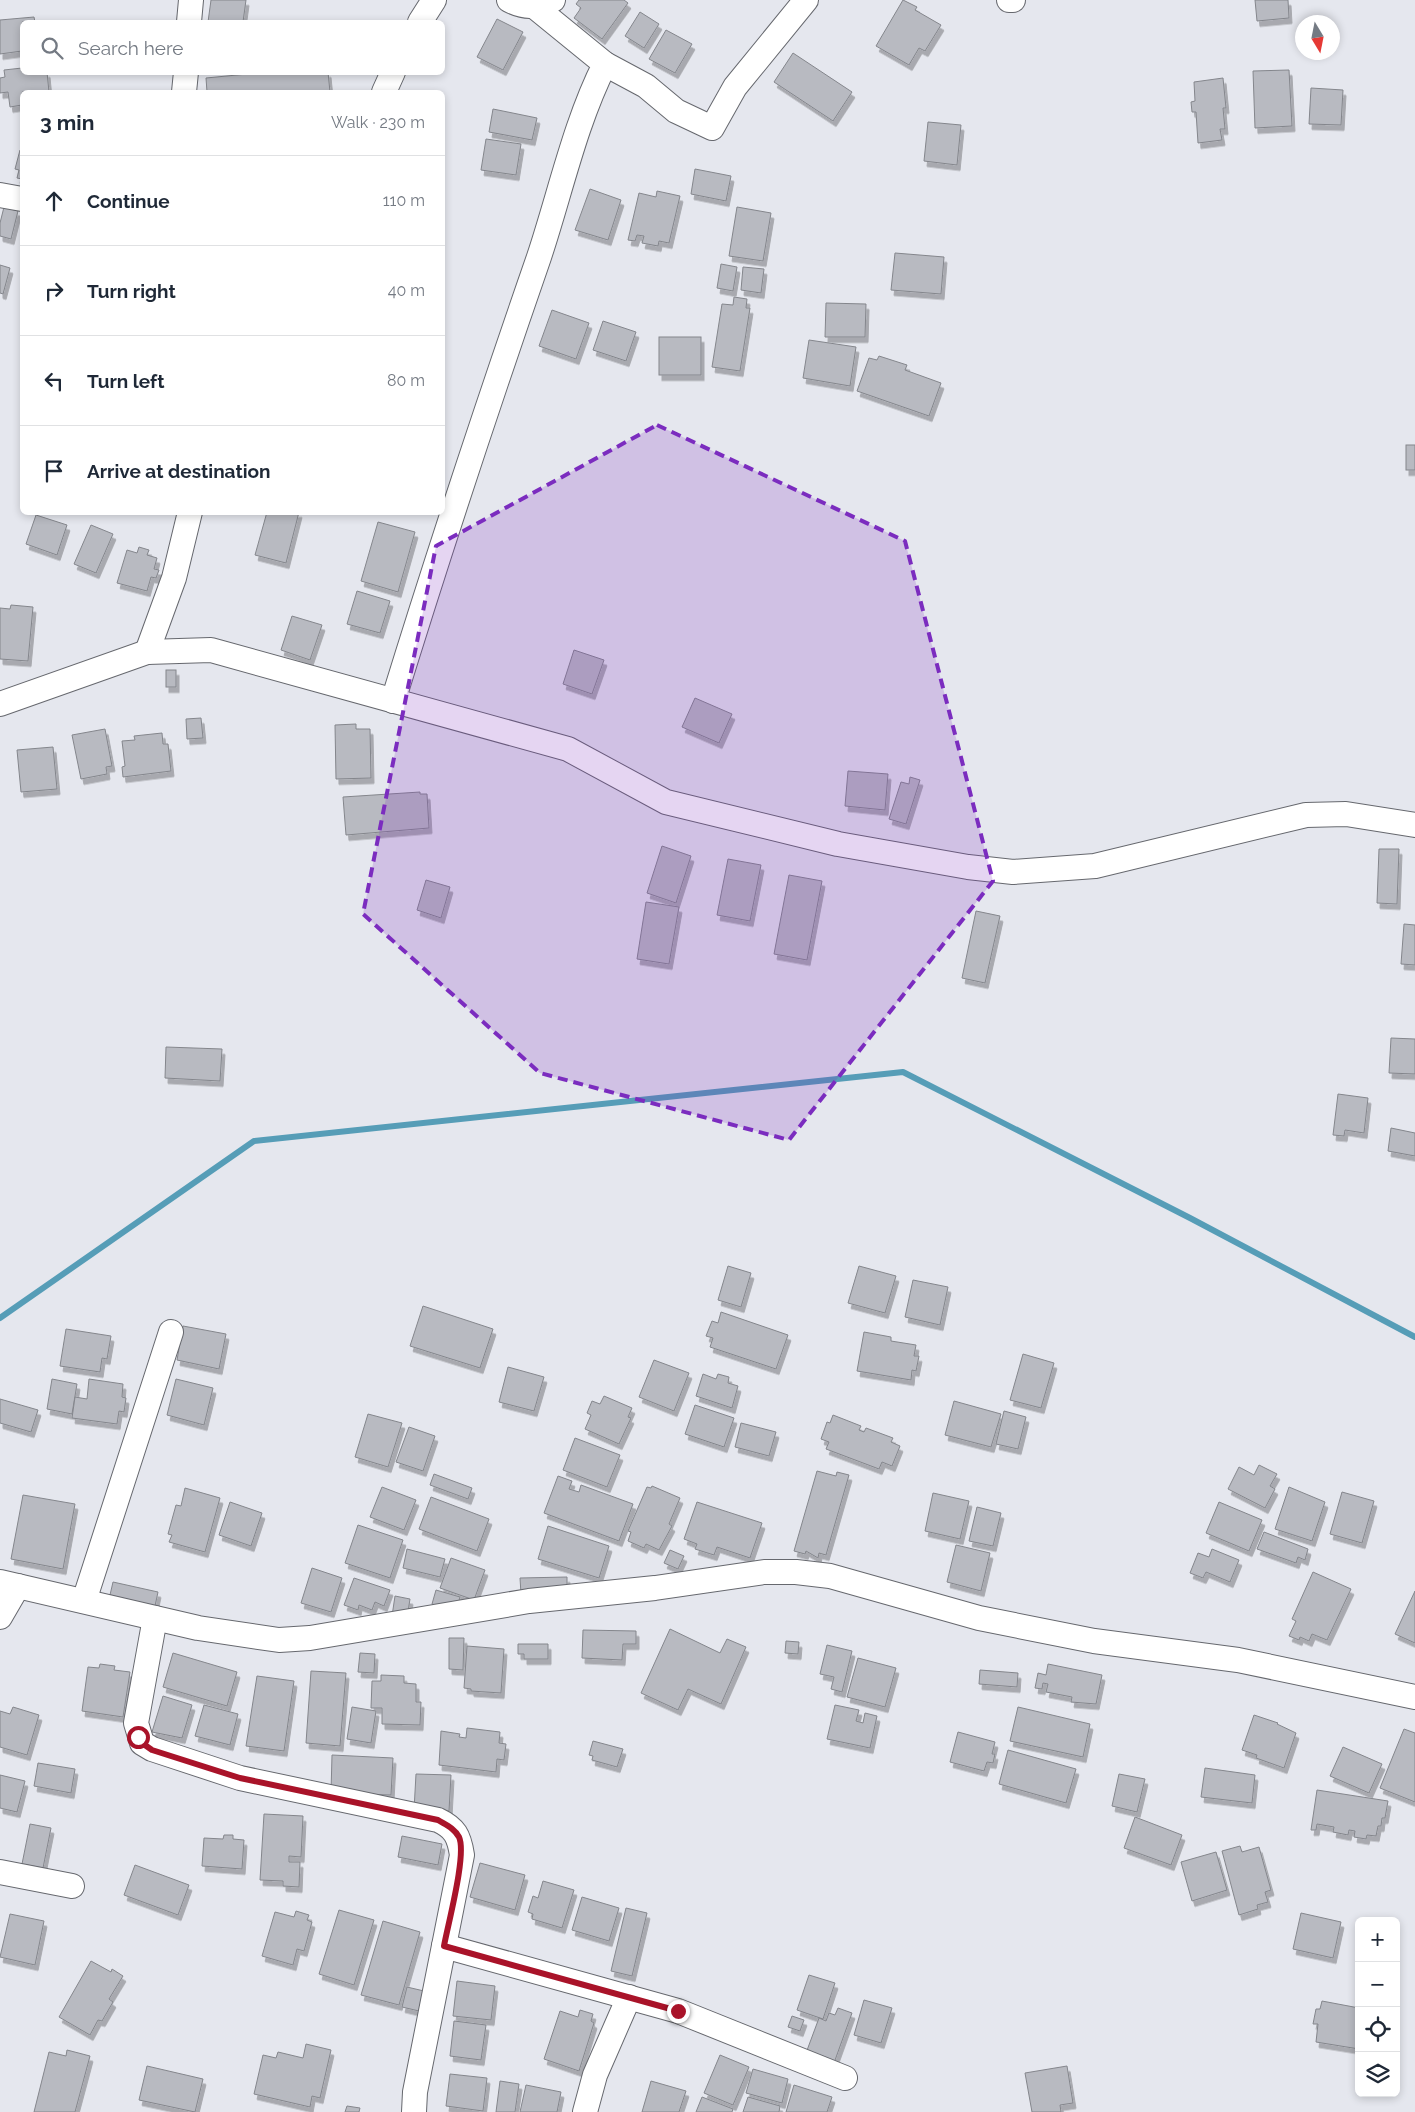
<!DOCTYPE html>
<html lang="en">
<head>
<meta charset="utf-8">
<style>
  body { margin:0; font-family:Raleway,sans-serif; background:#f6f6f7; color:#1f2937 }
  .controls { position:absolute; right:15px; bottom:15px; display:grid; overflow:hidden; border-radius:8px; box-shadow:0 2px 8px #0003 }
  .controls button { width:45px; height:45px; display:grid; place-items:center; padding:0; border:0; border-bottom:1px solid #e0e1e3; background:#fff; color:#1f2937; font:25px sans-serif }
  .compass { position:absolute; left:1295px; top:15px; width:45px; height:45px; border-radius:50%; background:#fff; box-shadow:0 2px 8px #0003; rotate:170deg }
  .stop { position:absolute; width:15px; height:15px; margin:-11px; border:4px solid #a91329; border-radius:50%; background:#fff }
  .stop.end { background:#a91329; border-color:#fff; box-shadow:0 1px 5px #0008 }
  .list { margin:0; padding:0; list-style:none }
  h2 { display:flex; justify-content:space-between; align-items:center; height:65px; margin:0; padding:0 20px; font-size:21px }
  h2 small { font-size:16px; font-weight:400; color:#747a83 }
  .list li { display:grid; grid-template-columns:32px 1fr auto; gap:15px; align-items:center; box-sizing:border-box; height:90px; padding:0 20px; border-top:1px solid #e0e1e3 }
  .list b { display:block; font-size:19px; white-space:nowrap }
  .list em { font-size:16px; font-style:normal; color:#747a83 }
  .icon { flex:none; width:28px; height:28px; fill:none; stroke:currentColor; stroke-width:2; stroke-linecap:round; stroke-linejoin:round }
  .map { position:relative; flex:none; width:1415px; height:2112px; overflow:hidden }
  .search { position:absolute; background:#fff; box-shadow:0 2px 8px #0003; left:20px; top:20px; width:425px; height:55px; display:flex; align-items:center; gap:12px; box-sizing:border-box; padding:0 18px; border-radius:8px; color:#747a83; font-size:19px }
  .panel { position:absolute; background:#fff; box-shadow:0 2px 8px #0003; left:20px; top:90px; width:425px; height:425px; border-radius:8px }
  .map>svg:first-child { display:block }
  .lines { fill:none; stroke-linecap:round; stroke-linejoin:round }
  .stream { stroke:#569db7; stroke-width:6 }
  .building { fill:#b8bac1; stroke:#84868c; filter:url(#shadow) }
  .minor-casing { stroke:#66686e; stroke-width:26 }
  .minor { stroke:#fff; stroke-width:24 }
  .route { stroke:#a91329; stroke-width:6 }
  .marked { fill:#7b2cbf; fill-opacity:0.2; stroke:#7b2cbf; stroke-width:4; stroke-dasharray:10 6; stroke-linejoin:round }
</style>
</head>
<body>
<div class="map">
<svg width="1415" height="2112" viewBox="0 0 1415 2112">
  <defs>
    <filter id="shadow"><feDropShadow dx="3" dy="5.5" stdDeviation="0" flood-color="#0004"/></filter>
  </defs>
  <rect width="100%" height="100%" fill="#e5e7ee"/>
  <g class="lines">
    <path class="stream" d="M0,1318L254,1141L903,1072L1190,1218L1415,1337"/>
  </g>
  <g class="building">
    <path d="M211,0H246L243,22H208Z"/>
    <path d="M579,0H624L628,3L602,39L574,18L581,8L576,4Z"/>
    <path d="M903,0L917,7L915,10L941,25L925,51L919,48L909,65L876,46Z"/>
    <path d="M1255,0H1288L1289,18L1257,21Z"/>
    <path d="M640,12L659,24L644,48L625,36Z"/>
    <path d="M34,17L35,22H22V51L0,54V20Z"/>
    <path d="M497,19L523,32L503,70L477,57Z"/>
    <path d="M666,30L692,44L675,73L649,59Z"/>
    <path d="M793,53L852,92L833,121L774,82Z"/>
    <path d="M22,68V72H47L49,92H22V105L10,107L8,92L0,93V78L5,77L4,70Z"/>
    <path d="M1289,70L1292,126L1255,128L1253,71Z"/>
    <path d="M268,72H328L330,92H207L206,78Z"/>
    <path d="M1223,78L1226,108H1223L1225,129H1220L1222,140L1198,143L1196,112H1192L1191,102L1195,101L1194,82Z"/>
    <path d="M1311,88L1343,90L1341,125L1309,124Z"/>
    <path d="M493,109L537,118L532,140L489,132Z"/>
    <path d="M928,122L961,125L957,165L924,161Z"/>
    <path d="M486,139L521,144L516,175L481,170Z"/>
    <path d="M20,150L22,151V179L17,178L19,170L15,169Z"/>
    <path d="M695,169L731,176L726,201L691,194Z"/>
    <path d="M590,189L621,200L608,240L575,230Z"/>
    <path d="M657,191L680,196L669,243L659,241L658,246L642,243L644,236L637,235L635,241L628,240L639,193L656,197Z"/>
    <path d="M4,207L18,211L11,239L0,236V223Z"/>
    <path d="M737,207L771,213L763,261L729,256Z"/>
    <path d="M895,253L944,257L941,294L891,290Z"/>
    <path d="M721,264L737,267L733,291L717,288Z"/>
    <path d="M0,265L10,268L3,294L0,293Z"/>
    <path d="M743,267L764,269L761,293L741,290Z"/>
    <path d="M734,297L747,299L746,308H750L740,371L712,367L722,304L733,305Z"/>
    <path d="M826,303L866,304L865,337H825Z"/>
    <path d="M552,310L589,323L576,359L539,346Z"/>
    <path d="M603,321L636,332L626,361L593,350Z"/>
    <rect x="659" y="337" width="42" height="38"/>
    <path d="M809,340L856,347L850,386L803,378Z"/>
    <path d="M879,356L907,365L905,370L941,383L929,416L857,391L869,358L877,360Z"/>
    <rect x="1406" y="445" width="9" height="25"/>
    <path d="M267,512H299L286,563L255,555Z"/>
    <path d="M36,515L67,525L57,555L26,544Z"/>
    <path d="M378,522L415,532L398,592L361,581Z"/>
    <path d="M91,525L113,534L96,573L74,564Z"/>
    <path d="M139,547L149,550L147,555L157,558L154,569L159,570L156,578L151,577L147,591L117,583L127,550L137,553Z"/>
    <path d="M357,591L390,601L380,633L347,624Z"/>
    <path d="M11,605L33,607L28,661L0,659V608L10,609Z"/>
    <path d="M292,616L322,625L310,660L281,650Z"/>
    <path d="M574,650L604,660L592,694L563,684Z"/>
    <rect x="166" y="670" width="10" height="17"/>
    <path d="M695,698L732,714L719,743L682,727Z"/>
    <path d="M201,718L203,738L187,739L186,719Z"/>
    <path d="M356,724V729H370L371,778L336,779L335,725Z"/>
    <path d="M105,729L112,766L106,767L107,774L81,779L72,735Z"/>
    <path d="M162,733L163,744H168L171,771L123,777L122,767L125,766L122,741L135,740L134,736Z"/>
    <path d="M53,747L57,789L21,792L17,750Z"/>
    <path d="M848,771L888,774L885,810L845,806Z"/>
    <path d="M910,777L920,780L906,824L889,819L901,782L909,784Z"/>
    <path d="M420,792V794H427L429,828L346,835L343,797Z"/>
    <path d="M662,846L691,856L676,903L647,893Z"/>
    <path d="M1379,849H1399L1397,904L1377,903Z"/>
    <path d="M728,859L761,865L750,921L717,915Z"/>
    <path d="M789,875L822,881L807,960L774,954Z"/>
    <path d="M426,880L450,887L441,918L417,910Z"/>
    <path d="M646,902L679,907L669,964L637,959Z"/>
    <path d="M976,911L1000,916L985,983L962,978Z"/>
    <path d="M1404,924L1415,925V965L1401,964Z"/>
    <path d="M1391,1038L1415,1039V1074L1389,1073Z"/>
    <path d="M166,1047L222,1049L220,1081L165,1078Z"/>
    <path d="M1338,1094L1368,1098L1364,1133L1345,1130L1344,1136L1333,1135Z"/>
    <path d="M1391,1128L1415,1133V1156L1388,1151Z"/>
    <path d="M728,1266L751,1273L741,1307L718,1300Z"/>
    <path d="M859,1266L896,1276L885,1313L848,1303Z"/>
    <path d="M913,1280L948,1287L940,1325L905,1317Z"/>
    <path d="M423,1306L493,1329L480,1368L410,1346Z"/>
    <path d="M721,1312L788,1335L776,1369L710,1347L713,1338L706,1336L712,1321L718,1323Z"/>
    <path d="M183,1326L226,1334L219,1369L177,1360Z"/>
    <path d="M66,1329L111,1336L107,1359L102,1358L100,1372L60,1366Z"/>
    <path d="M864,1332L891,1337V1341L916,1345L914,1356H919L916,1371L912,1370L911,1380L857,1371Z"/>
    <path d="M1023,1354L1054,1363L1041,1408L1010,1400Z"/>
    <path d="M654,1360L689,1373L674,1411L639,1397Z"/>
    <path d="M508,1367L544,1377L534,1411L499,1402Z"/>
    <path d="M703,1374L716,1379L718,1374L729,1377L728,1383L738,1386L732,1408L696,1396Z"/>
    <path d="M52,1379L77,1384L72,1414L47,1409Z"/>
    <path d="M89,1379L123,1384L122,1397L126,1398L124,1412L119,1411L117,1424L72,1418L75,1397L87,1399Z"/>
    <path d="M176,1379L213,1388L204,1425L167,1415Z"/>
    <path d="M604,1396L632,1408L628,1417L631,1418L619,1444L585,1429L591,1415L587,1413L592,1401L600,1404Z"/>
    <path d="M0,1399L38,1410L31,1432L0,1423Z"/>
    <path d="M954,1401L1001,1414L991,1447L945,1435Z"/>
    <path d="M695,1405L734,1418L724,1447L685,1434Z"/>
    <path d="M1004,1411L1026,1417L1018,1449L996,1444Z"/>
    <path d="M368,1414L402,1423L388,1467L355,1457Z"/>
    <path d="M833,1415L861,1426L859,1430L864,1432L866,1428L893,1438L891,1442L900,1446L892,1466L882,1462L879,1469L826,1449L829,1442L821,1439L827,1422L830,1423Z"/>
    <path d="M741,1423L776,1432L769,1456L735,1447Z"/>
    <path d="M409,1427L435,1436L423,1471L396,1462Z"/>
    <path d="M575,1438L620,1455L607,1487L563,1470Z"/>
    <path d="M1259,1465L1277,1474L1270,1486L1275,1489L1265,1508L1228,1489L1239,1467L1254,1475Z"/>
    <path d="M817,1471L836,1476L837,1472L849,1475L826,1555L819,1553L818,1558L806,1551L805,1554L794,1551Z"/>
    <path d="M434,1474L472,1488L468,1499L430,1485Z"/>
    <path d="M558,1476L572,1481L569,1489L579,1492L581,1485L633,1504L619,1541L544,1513Z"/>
    <path d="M652,1486L680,1498L669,1524L672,1526L659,1550L646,1544L644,1548L628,1541L631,1532L628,1531L647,1487L651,1488Z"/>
    <path d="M382,1487L416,1500L404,1530L370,1517Z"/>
    <path d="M1289,1487L1325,1502L1312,1541L1275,1529Z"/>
    <path d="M185,1488L220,1498L205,1552L169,1542L172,1535L168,1534L176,1505L181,1506Z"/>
    <path d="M1342,1492L1374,1501L1362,1543L1330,1534Z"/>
    <path d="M933,1493L969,1501L960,1539L925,1531Z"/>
    <path d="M23,1495L75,1504L63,1569L11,1559Z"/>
    <path d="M431,1497L489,1519L477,1551L419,1529Z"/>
    <path d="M230,1502L262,1513L251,1546L219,1535Z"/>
    <path d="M697,1502L762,1523L750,1558L717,1547L714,1555L695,1549L697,1544L684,1539Z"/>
    <path d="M1219,1502L1262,1520L1249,1551L1206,1533Z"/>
    <path d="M977,1507L1001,1513L993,1546L969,1541Z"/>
    <path d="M358,1525L403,1540L390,1578L345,1563Z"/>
    <path d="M548,1526L609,1546L599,1578L538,1559Z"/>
    <path d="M1264,1532L1308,1549L1305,1560L1298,1557L1296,1563L1257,1549Z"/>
    <path d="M956,1545L990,1553L981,1591L947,1582Z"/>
    <path d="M407,1549L445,1559L440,1577L403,1568Z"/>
    <path d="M1212,1549L1239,1560L1230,1582L1206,1572L1203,1578L1190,1573L1198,1553L1209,1557Z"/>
    <path d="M670,1550L684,1556L678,1569L664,1563Z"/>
    <path d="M451,1558L485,1570L474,1600L440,1588Z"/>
    <path d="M312,1568L342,1578L331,1612L301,1603Z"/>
    <path d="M1313,1572L1351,1589L1327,1640L1312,1634L1309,1641L1300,1637L1299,1640L1289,1636L1296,1621L1292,1619Z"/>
    <path d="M567,1577V1587L537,1588V1594H521L520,1578Z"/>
    <path d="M354,1578L390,1590L384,1606L375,1602L372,1610L359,1605L358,1610L344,1605Z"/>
    <path d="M113,1582L158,1592L155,1606L110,1595Z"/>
    <path d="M436,1590L460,1597L456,1611L432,1604Z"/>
    <path d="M1415,1591V1643L1395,1634Z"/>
    <path d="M395,1596L410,1599L407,1618L392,1616Z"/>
    <path d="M670,1629L720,1653L727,1639L746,1647L721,1704L688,1689L678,1710L641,1693Z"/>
    <path d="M583,1630L636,1631V1644H623L622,1660L582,1658Z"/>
    <path d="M449,1638H464L463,1670L449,1669Z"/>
    <path d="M786,1641L799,1642L798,1654L785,1653Z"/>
    <path d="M518,1644H548V1659H524V1654H518Z"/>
    <path d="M827,1645L852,1651L842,1692L831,1689L834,1677L820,1674Z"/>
    <path d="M467,1646L504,1649L501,1693L471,1691V1689L464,1688Z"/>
    <path d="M173,1653L237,1672L227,1706L163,1687Z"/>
    <path d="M360,1653L375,1654L374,1673L358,1672Z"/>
    <path d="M858,1658L896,1668L885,1707L847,1697Z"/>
    <path d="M100,1664L115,1666L114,1670L130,1672L123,1717L82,1711L88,1667L99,1668Z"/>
    <path d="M1048,1664L1102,1675L1096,1704L1071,1702L1072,1697L1046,1692L1048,1684L1043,1683L1042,1689L1035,1688L1038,1673L1046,1675Z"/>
    <path d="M980,1670L1018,1673L1017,1687L979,1684Z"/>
    <path d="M311,1671L346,1673L340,1746L306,1743Z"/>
    <path d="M381,1675L404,1676V1683L416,1684V1702H421L420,1725L382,1724V1708H371L372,1681H381Z"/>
    <path d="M257,1676L294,1681L284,1751L246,1746Z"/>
    <path d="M163,1696L192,1705L182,1738L152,1732Z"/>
    <path d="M204,1705L238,1714L230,1745L195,1736Z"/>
    <path d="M835,1705L859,1710L856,1721L863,1723L865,1713L877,1716L870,1748L827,1739Z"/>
    <path d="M13,1707L39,1715L27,1755L0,1747V1711L10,1714Z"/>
    <path d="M352,1707L376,1711L371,1743L347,1739Z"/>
    <path d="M1018,1707L1090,1724L1083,1757L1010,1741Z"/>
    <path d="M1254,1715L1278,1723L1277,1724L1296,1733L1284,1768L1256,1758L1257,1755L1242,1750Z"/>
    <path d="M467,1728L500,1732L499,1743L506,1744L504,1760L497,1759L496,1772L439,1765L441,1731L460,1734L459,1737L466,1738Z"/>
    <path d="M1404,1729L1415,1733V1802L1380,1788Z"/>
    <path d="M958,1732L995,1742L992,1754H995L993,1763L987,1762L984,1771L950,1762Z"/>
    <path d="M593,1741L623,1749L617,1767L592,1760L593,1756L589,1755Z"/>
    <path d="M1343,1747L1382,1764L1369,1793L1330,1776Z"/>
    <path d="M1008,1750L1076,1769L1066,1803L999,1784Z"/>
    <path d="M332,1755L393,1758L391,1795L331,1793Z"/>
    <path d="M38,1763L75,1769L71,1793L34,1786Z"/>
    <path d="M1205,1768L1255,1775L1252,1803L1201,1797Z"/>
    <path d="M416,1774L451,1775L449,1811L414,1810Z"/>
    <path d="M1119,1774L1145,1779L1137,1812L1112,1806Z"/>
    <path d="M0,1775L25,1781L17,1812L0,1808Z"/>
    <path d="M1317,1790L1388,1801L1385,1818H1382L1381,1826H1378L1376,1836L1367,1835L1366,1839L1354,1837L1355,1831L1349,1830L1348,1835L1333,1832L1334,1827L1317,1824L1316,1830H1311Z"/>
    <path d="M264,1814L303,1816L301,1857L289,1856V1862H300L299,1887L283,1886V1881L260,1880Z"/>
    <path d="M1135,1817L1182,1835L1171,1865L1124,1848Z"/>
    <path d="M30,1824L51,1828L43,1868L22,1864Z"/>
    <path d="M224,1835H233V1839L244,1840L242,1869L202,1866L204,1838L223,1839Z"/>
    <path d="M402,1836L442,1844L438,1865L398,1857Z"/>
    <path d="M1240,1846L1242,1852L1259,1847L1271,1890L1265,1892L1268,1902L1257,1905L1258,1909L1239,1915L1222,1851Z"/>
    <path d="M1216,1852L1227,1890L1192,1901L1181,1862Z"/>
    <path d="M480,1863L525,1875L515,1910L470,1897Z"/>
    <path d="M135,1865L189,1885L178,1915L124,1895Z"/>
    <path d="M543,1881L574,1890L562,1928L532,1919L533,1914L528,1912L533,1896L538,1898Z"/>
    <path d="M582,1897L619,1908L609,1941L572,1930Z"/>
    <path d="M626,1908L647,1913L632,1976L611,1971Z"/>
    <path d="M339,1910L374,1920L354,1985L319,1974Z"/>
    <path d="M296,1911L309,1915L307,1920L312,1922L304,1951L297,1949L293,1965L262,1956L275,1912L294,1917Z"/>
    <path d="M1301,1913L1341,1922L1333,1958L1293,1949Z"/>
    <path d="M10,1914L44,1921L35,1965L0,1957Z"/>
    <path d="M383,1921L420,1932L399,2005L361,1995Z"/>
    <path d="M91,1961L111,1972L112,1969L123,1976L109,1999L113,2002L102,2021L98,2020L90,2035L59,2017Z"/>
    <path d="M809,1975L835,1983L823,2019L797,2010Z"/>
    <path d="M457,1981L495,1986L491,2020L453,2016Z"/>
    <path d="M407,1987L424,1991L419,2011L402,2007Z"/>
    <path d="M864,2000L892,2008L881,2043L854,2035Z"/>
    <path d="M1322,2001L1359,2008V2049L1316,2042L1318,2024H1313L1316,2009H1320Z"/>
    <path d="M838,2008L852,2013L834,2063L806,2053L819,2018L826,2021L829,2013L835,2015Z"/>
    <path d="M580,2010L593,2014L591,2021L594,2023L579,2071L544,2059L560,2011L578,2017Z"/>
    <path d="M792,2016L804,2020L800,2031L788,2027Z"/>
    <path d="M454,2021L486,2025L481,2060L450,2056Z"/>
    <path d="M306,2044L331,2050L320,2098L312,2096L310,2107L254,2094L263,2055L276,2058L278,2052L303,2058Z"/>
    <path d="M67,2050L90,2056L75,2112H34L49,2052L66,2056Z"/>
    <path d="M720,2055L749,2067L733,2105L704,2093Z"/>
    <path d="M147,2066L203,2079L195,2112L139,2100Z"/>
    <path d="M1067,2066L1073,2103L1060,2105L1061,2112H1032L1025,2073Z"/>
    <path d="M753,2069L788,2079L782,2103L746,2093Z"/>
    <path d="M450,2074L487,2078L483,2111L446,2106Z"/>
    <path d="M500,2081L519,2084L515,2112H496Z"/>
    <path d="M651,2081L686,2091L679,2112H642Z"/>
    <path d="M526,2085L561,2092L557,2112H520Z"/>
    <path d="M794,2085L832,2097L827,2112H786Z"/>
    <path d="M702,2097L733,2109L732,2112H696Z"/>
    <path d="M748,2097L780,2106L779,2112H743Z"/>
    <path d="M347,2106L360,2108L359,2112H345Z"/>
  </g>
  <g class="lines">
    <defs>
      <g id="minor">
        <path d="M509,0C526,9 536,7 553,0"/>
        <path d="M1009,0H1013"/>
        <path d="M189,22L191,0"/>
        <path d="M420,22L434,0"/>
        <path d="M605,64L646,86L676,111L712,128L735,87L806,0"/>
        <path d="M184,92L186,72"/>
        <path d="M384,92L393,72"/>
        <path d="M0,195L22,199"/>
        <path d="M147,652L174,578L190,512"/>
        <path d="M393,701C439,552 488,404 539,257C560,194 575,123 605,64L535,7"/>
        <path d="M0,704L147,652L211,650L568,749L666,802L838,844L968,867L1013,872L1095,866L1306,815L1346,814L1415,825"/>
        <path d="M0,1582L198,1628L279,1640L310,1638L529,1601L655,1588L764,1572H796L830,1576L979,1618L1094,1641L1238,1660L1415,1697"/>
        <path d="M84,1601L171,1332"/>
        <path d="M0,1617L18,1586"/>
        <path d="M155,1618L136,1723L142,1743L152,1749L240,1778L438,1820C455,1828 459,1836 462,1855L415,2092L414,2112"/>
        <path d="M0,1872L72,1886"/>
        <path d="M444,1946L678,2011L845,2078"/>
        <path d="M585,2112L595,2075L629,1997"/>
      </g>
    </defs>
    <use href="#minor" class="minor-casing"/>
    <use href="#minor" class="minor"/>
  </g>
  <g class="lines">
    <path class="route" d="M138,1737L142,1743L152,1750L240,1778L438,1820C446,1825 454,1828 459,1837C467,1854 448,1924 444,1946L678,2011"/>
  </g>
  <path class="marked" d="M657,425L905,541L993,881L789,1140L540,1073L363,914L436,546Z"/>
</svg>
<div class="controls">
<button>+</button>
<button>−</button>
<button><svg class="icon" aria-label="locate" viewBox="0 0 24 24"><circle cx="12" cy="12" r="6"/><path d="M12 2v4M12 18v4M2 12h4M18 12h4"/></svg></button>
<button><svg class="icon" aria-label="layers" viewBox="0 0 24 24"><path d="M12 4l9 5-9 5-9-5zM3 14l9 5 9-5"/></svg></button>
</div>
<svg class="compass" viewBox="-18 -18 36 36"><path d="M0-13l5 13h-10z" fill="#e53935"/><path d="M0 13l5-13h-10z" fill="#747a83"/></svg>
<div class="stop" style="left:138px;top:1737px"></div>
<div class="stop end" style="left:678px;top:2011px"></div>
<div class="search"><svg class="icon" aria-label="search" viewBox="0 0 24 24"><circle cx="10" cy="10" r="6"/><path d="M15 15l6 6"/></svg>Search here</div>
<section class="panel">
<h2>3 min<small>Walk · 230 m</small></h2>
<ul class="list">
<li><svg class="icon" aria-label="ahead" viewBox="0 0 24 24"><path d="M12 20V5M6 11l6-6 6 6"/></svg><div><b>Continue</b></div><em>110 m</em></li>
<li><svg class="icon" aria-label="right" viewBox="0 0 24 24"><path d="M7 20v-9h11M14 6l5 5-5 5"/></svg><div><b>Turn right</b></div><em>40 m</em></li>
<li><svg class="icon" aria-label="left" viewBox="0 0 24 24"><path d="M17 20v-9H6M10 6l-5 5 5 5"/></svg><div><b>Turn left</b></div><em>80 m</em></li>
<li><svg class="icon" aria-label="arrive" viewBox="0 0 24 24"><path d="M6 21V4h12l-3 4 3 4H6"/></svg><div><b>Arrive at destination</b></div></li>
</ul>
</section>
</div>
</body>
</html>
